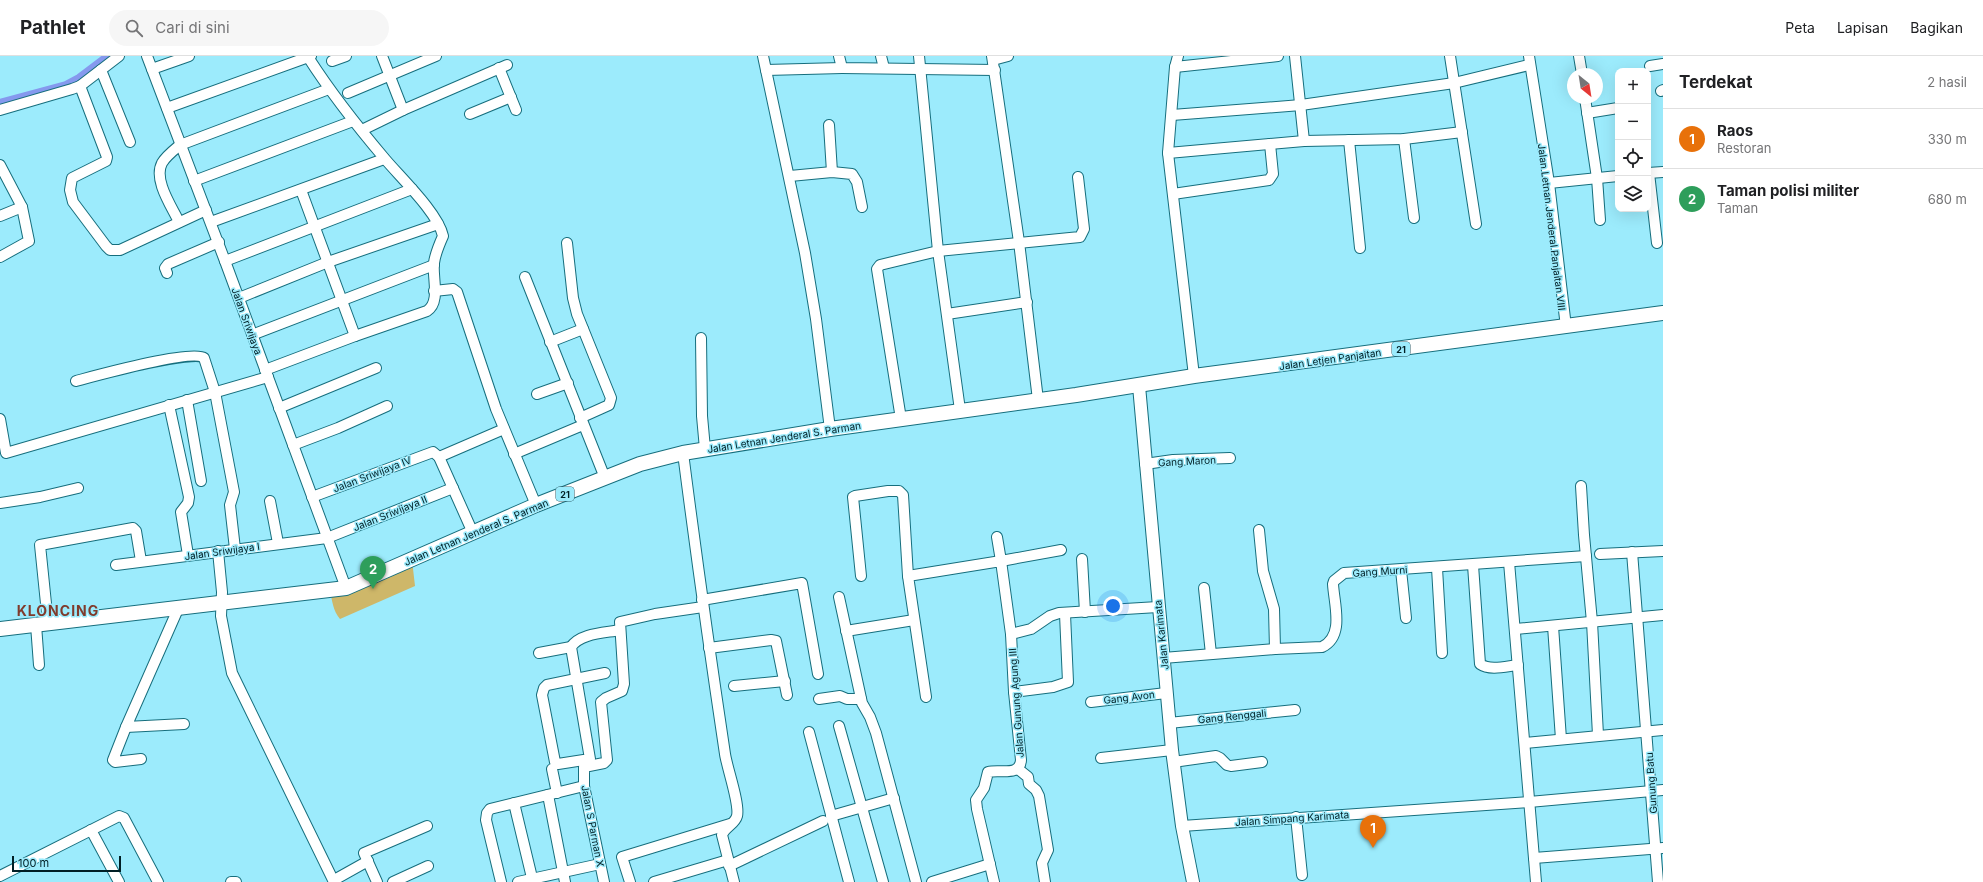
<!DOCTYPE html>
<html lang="id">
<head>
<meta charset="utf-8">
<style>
  body { margin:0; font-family:Inter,sans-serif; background:#f6f6f6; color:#202124 }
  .controls { position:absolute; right:12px; top:12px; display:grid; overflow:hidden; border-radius:8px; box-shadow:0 4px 16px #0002 }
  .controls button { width:36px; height:36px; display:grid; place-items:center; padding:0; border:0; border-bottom:1px solid #e0e0e0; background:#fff; color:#202124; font:20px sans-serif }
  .compass { position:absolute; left:1567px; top:12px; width:36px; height:36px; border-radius:50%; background:#fff; box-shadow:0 4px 16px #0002; rotate:150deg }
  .scale { position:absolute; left:12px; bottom:10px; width:109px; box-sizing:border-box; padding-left:4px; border:2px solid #001f25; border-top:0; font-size:11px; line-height:14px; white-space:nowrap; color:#001f25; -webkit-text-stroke:3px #9cebfc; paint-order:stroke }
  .you { position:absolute; left:1113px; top:550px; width:14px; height:14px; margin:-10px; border:3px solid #fff; border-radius:50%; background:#1a73e8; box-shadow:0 0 0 6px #1a73e833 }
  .badge { display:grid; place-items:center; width:26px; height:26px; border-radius:50%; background:#0b8043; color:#fff; font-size:13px; font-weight:700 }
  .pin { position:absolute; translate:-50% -33px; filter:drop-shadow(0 1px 2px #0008) }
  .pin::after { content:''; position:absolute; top:21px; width:14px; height:12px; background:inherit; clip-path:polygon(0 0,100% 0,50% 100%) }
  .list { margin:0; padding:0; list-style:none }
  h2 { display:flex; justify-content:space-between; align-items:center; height:52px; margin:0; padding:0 16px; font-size:17px }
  h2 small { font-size:13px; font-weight:400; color:#757577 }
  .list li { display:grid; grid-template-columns:26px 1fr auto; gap:12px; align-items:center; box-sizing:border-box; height:60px; padding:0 16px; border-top:1px solid #e0e0e0 }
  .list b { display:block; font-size:15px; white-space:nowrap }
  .list p { margin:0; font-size:13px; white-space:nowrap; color:#757577 }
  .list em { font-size:13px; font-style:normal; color:#757577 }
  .icon { flex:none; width:22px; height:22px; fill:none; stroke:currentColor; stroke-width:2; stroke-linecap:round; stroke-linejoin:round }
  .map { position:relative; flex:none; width:1663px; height:826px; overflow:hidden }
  header { display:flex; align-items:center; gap:24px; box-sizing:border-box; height:56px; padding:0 20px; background:#fff; border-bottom:1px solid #e0e0e0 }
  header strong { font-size:19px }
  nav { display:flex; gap:22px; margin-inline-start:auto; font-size:14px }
  .search { width:280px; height:36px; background:#f6f6f6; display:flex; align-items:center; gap:10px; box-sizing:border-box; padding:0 14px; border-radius:22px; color:#757577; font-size:15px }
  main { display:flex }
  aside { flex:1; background:#fff }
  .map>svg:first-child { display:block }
  .green { fill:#ceb769 }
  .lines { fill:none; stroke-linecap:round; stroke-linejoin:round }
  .canal { stroke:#8599ee; stroke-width:8 }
  .minor-casing { stroke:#166e7d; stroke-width:12 }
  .major-casing { stroke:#166e7d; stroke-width:14 }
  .highway-casing { stroke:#166e7d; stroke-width:16 }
  .minor { stroke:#fff; stroke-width:10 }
  .major { stroke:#fff; stroke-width:12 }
  .highway { stroke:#fff; stroke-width:14 }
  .labels { text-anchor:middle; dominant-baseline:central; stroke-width:3; stroke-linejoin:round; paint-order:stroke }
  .shield { fill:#9cebfc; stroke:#2f5c66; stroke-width:1 }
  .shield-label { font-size:9px; font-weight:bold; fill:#001f25 }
  .street-label { font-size:10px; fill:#001f25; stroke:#9cebfc }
  .district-label { font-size:14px; font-weight:bold; letter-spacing:1px; fill:#803b2c; stroke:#9cebfc }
</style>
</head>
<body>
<header>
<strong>Pathlet</strong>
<div class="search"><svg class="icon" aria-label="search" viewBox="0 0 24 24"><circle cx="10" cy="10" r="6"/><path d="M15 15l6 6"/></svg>Cari di sini</div>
<nav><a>Peta</a><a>Lapisan</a><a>Bagikan</a></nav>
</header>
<main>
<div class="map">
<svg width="1663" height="826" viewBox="0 0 1663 826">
  <rect width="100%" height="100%" fill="#9cebfc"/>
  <path class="green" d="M412,504L415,530L340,563C333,555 332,544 330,534Z"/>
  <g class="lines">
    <path class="canal" d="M0,47L66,29L79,22L108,0"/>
    <defs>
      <g id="minor">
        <path d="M147,0L225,205L346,532"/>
        <path d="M382,0L403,54"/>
        <path d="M763,0L805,197L816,263L830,373"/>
        <path d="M839,0L842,12L995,14"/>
        <path d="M881,0L884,12"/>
        <path d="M919,0L938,195L960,354"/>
        <path d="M992,0L1019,186L1038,344"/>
        <path d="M1178,0L1175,11L1168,97L1194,320"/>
        <path d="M1295,0L1304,85"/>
        <path d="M1450,0L1476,168"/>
        <path d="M1529,0L1549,127L1566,271"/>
        <path d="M1579,0L1582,18"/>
        <path d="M993,4L1008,0"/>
        <path d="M332,5L346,0"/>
        <path d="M1650,10L1663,8"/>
        <path d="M1175,11L1278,0"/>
        <path d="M499,12L516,54"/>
        <path d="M152,13L189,0"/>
        <path d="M101,14L130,86"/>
        <path d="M766,14L842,12"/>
        <path d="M80,30L107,101L106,105L72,122L70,134L73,146L106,190L110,194H120L206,154"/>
        <path d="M1661,35L1663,34"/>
        <path d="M348,37L436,0"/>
        <path d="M1585,42L1597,122L1600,164"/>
        <path d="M167,52L311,0"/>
        <path d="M0,54L72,33L80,30L119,0"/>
        <path d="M1587,57L1618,52"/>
        <path d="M470,58L511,41"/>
        <path d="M1172,59L1301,49L1454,27L1529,9"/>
        <path d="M829,69L832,116"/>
        <path d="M362,74L403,54L507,9"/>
        <path d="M1404,83L1414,162"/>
        <path d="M1349,84L1360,192"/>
        <path d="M1168,97L1304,85L1404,83L1462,76"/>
        <path d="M0,109L22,151L29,185L0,201"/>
        <path d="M1648,117L1663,116"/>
        <path d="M1649,117L1657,187"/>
        <path d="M790,120L832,116L852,118L857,126L862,151"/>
        <path d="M194,125L353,65"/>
        <path d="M1549,127L1618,120"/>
        <path d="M301,134L355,280"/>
        <path d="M1173,138L1269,124L1273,118L1270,88"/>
        <path d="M0,160L22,151"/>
        <path d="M179,166C172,151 153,124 162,107C166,100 174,94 180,89L329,33"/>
        <path d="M211,166L384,103"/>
        <path d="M567,187L573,242L577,258L611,342L609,349L580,362"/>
        <path d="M225,205L412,133"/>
        <path d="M167,217L165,212L168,208L219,186"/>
        <path d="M525,221L605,422"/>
        <path d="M434,235L453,233L457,236L496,353L536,449"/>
        <path d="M239,242L328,206L438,168"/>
        <path d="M947,258L1027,246"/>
        <path d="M252,279L434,209"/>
        <path d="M701,282L702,360L705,393"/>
        <path d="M550,286L583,273"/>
        <path d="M265,314L355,280L427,255C441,246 432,221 434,207C435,198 439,189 443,180C438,157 401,122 385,103C357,70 331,37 308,1"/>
        <path d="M76,325C95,320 193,293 204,302L215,336L234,436L230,449L235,493"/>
        <path d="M537,338L568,327"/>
        <path d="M187,344L201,425"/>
        <path d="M169,349L189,441L188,447L181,456L188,499"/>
        <path d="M279,352L376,312"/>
        <path d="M0,363L6,397L268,321"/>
        <path d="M901,363L877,213L880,209L938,195L1080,181L1084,173L1078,121"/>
        <path d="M293,389L338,372L387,350"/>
        <path d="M683,397C696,498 710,598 725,698C727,712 740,748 737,760C735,768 725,771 722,779L734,826"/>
        <path d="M514,398L583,369"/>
        <path d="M439,401L504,373"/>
        <path d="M1145,408L1173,404L1230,402"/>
        <path d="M1581,430L1584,479L1592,566L1598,679"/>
        <path d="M312,441L433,396L439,401L473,477"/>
        <path d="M270,445L278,487"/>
        <path d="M0,447L40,441L78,432"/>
        <path d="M1259,474L1263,515L1274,553L1275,593"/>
        <path d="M997,481L1001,505L1061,494"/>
        <path d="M218,495L222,536L221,560L232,617L334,826"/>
        <path d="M1632,496L1658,826"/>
        <path d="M1600,498L1663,495"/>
        <path d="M1082,503L1085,556"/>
        <path d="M1509,506L1536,826"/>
        <path d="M116,509L327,482L453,432"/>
        <path d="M1473,509L1480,608C1490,615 1507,610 1518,609"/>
        <path d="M1437,512L1442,597"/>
        <path d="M1401,514L1406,562"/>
        <path d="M861,520L853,441L855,440L888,435H899L903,439L908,520"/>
        <path d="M1204,532L1211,598"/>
        <path d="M839,541L862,647L870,661L876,677L916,826"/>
        <path d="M702,544L802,527L818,618"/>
        <path d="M178,553L126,671L184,668"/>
        <path d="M48,567L40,489L133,472L136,475L141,505"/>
        <path d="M36,569L39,609"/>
        <path d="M1553,570L1561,683"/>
        <path d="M1516,573L1663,559"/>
        <path d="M846,575L914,564"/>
        <path d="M1011,578L1031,573L1050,560L1059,557L1158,551"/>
        <path d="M709,592L771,584L776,585L787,639"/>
        <path d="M539,597L571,591"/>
        <path d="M1163,602L1275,593L1322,591C1345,580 1334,548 1333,528L1334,525L1344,517L1586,500"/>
        <path d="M605,617L547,629L544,632L542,639L555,706L558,708L590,703L571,591C580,577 605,577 620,574"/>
        <path d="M734,630L785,625"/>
        <path d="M1014,636L1053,631L1068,626L1065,558"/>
        <path d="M926,641L908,520L1001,505L1011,578L1014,636L1021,704C1020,721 1000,713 988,716L984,732L976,744L977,753L994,826"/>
        <path d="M819,643L840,640L847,643H861"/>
        <path d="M1091,646L1166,637"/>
        <path d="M1169,667L1295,654"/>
        <path d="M839,670L883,826"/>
        <path d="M126,671L113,704L115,706L141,703"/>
        <path d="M809,676L849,826"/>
        <path d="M1525,687L1663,674"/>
        <path d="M1101,702L1172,694"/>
        <path d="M1173,706L1216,700L1220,702L1227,709L1231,710L1262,706"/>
        <path d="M552,713L557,737"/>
        <path d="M1018,713L1028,721L1029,728L1036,734L1039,740L1048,794L1042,807L1045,826"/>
        <path d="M548,739L565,826"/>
        <path d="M514,747L533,826"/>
        <path d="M831,760L894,742"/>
        <path d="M1296,761L1302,819"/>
        <path d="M1182,770L1529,746L1663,734"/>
        <path d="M91,774L119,826"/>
        <path d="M1534,802L1663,792"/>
        <path d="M729,810L823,765"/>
        <path d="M0,820L119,760L124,762L158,826"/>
        <path d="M334,824L368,805"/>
        <path d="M231,826H236"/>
        <path d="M377,826L364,797L427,770"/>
        <path d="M393,826L428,810"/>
        <path d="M501,826L486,764L487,757L490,753L584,730"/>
        <path d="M518,826L600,808"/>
        <path d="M604,826L584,730V711L604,707L607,704L601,646L606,642L622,635L624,628L620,566L655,558L703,551"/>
        <path d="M630,826L622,801L730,768"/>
        <path d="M654,826L728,804"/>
        <path d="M932,826L990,808"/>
      </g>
      <path id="major" d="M1139,330L1172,694L1182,770L1193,826"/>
      <path id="highway" d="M0,573L346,532L536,449L640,408L683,397L830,373L1076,339L1194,320L1663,257"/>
    </defs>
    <use href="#minor" class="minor-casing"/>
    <use href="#major" class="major-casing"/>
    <use href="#highway" class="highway-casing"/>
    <use href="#minor" class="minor"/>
    <use href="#major" class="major"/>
    <use href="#highway" class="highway"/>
  </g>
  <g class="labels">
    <g class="shield">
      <rect x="1392" y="286" width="18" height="14" rx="3"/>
      <rect x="556" y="431" width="18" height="14" rx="3"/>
    </g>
    <g class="shield-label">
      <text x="1401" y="293">21</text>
      <text x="565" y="438">21</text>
    </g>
    <g class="street-label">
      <text transform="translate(1552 171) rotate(83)">Jalan Letnan Jenderal Panjaitan VIII</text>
      <text transform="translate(247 265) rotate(70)">Jalan Sriwijaya</text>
      <text transform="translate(1330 303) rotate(-8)">Jalan Letjen Panjaitan</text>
      <text transform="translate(784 381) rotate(-9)">Jalan Letnan Jenderal S. Parman</text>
      <text transform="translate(1187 405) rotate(-3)">Gang Maron</text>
      <text transform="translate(372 418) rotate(-21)">Jalan Sriwijaya IV</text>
      <text transform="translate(390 457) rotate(-22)">Jalan Sriwijaya II</text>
      <text transform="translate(476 476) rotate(-23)">Jalan Letnan Jenderal S. Parman</text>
      <text transform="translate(222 495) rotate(-8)">Jalan Sriwijaya I</text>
      <text transform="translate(1380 515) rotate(-4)">Gang Murni</text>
      <text transform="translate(1161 579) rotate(-96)">Jalan Karimata</text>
      <text transform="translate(1129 641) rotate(-7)">Gang Avon</text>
      <text transform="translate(1016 647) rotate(-94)">Jalan Gunung Agung III</text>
      <text transform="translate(1232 660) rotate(-6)">Gang Renggali</text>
      <text transform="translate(1651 727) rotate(-94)">Gunung Batu</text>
      <text transform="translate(1292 762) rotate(-4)">Jalan Simpang Karimata</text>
      <text transform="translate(593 770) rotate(79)">Jalan S Parman X</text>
    </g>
    <g class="district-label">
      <text x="58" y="554">KLONCING</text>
    </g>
  </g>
</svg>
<div class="controls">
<button>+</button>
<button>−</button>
<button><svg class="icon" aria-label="locate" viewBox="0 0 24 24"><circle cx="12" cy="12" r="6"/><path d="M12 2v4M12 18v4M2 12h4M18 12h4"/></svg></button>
<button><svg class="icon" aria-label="layers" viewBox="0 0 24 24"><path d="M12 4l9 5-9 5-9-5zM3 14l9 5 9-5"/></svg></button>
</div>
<svg class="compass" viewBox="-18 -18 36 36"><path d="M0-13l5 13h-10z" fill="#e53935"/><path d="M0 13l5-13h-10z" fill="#757577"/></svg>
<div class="scale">100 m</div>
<div class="you"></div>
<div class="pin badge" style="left:1373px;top:792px;background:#e8710a">1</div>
<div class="pin badge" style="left:373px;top:533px;background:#2e9e5b">2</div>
</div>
<aside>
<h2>Terdekat<small>2 hasil</small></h2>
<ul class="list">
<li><span class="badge" style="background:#e8710a">1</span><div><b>Raos</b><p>Restoran</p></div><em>330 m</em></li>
<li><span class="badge" style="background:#2e9e5b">2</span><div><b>Taman polisi militer</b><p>Taman</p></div><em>680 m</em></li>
</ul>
</aside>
</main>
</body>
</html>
